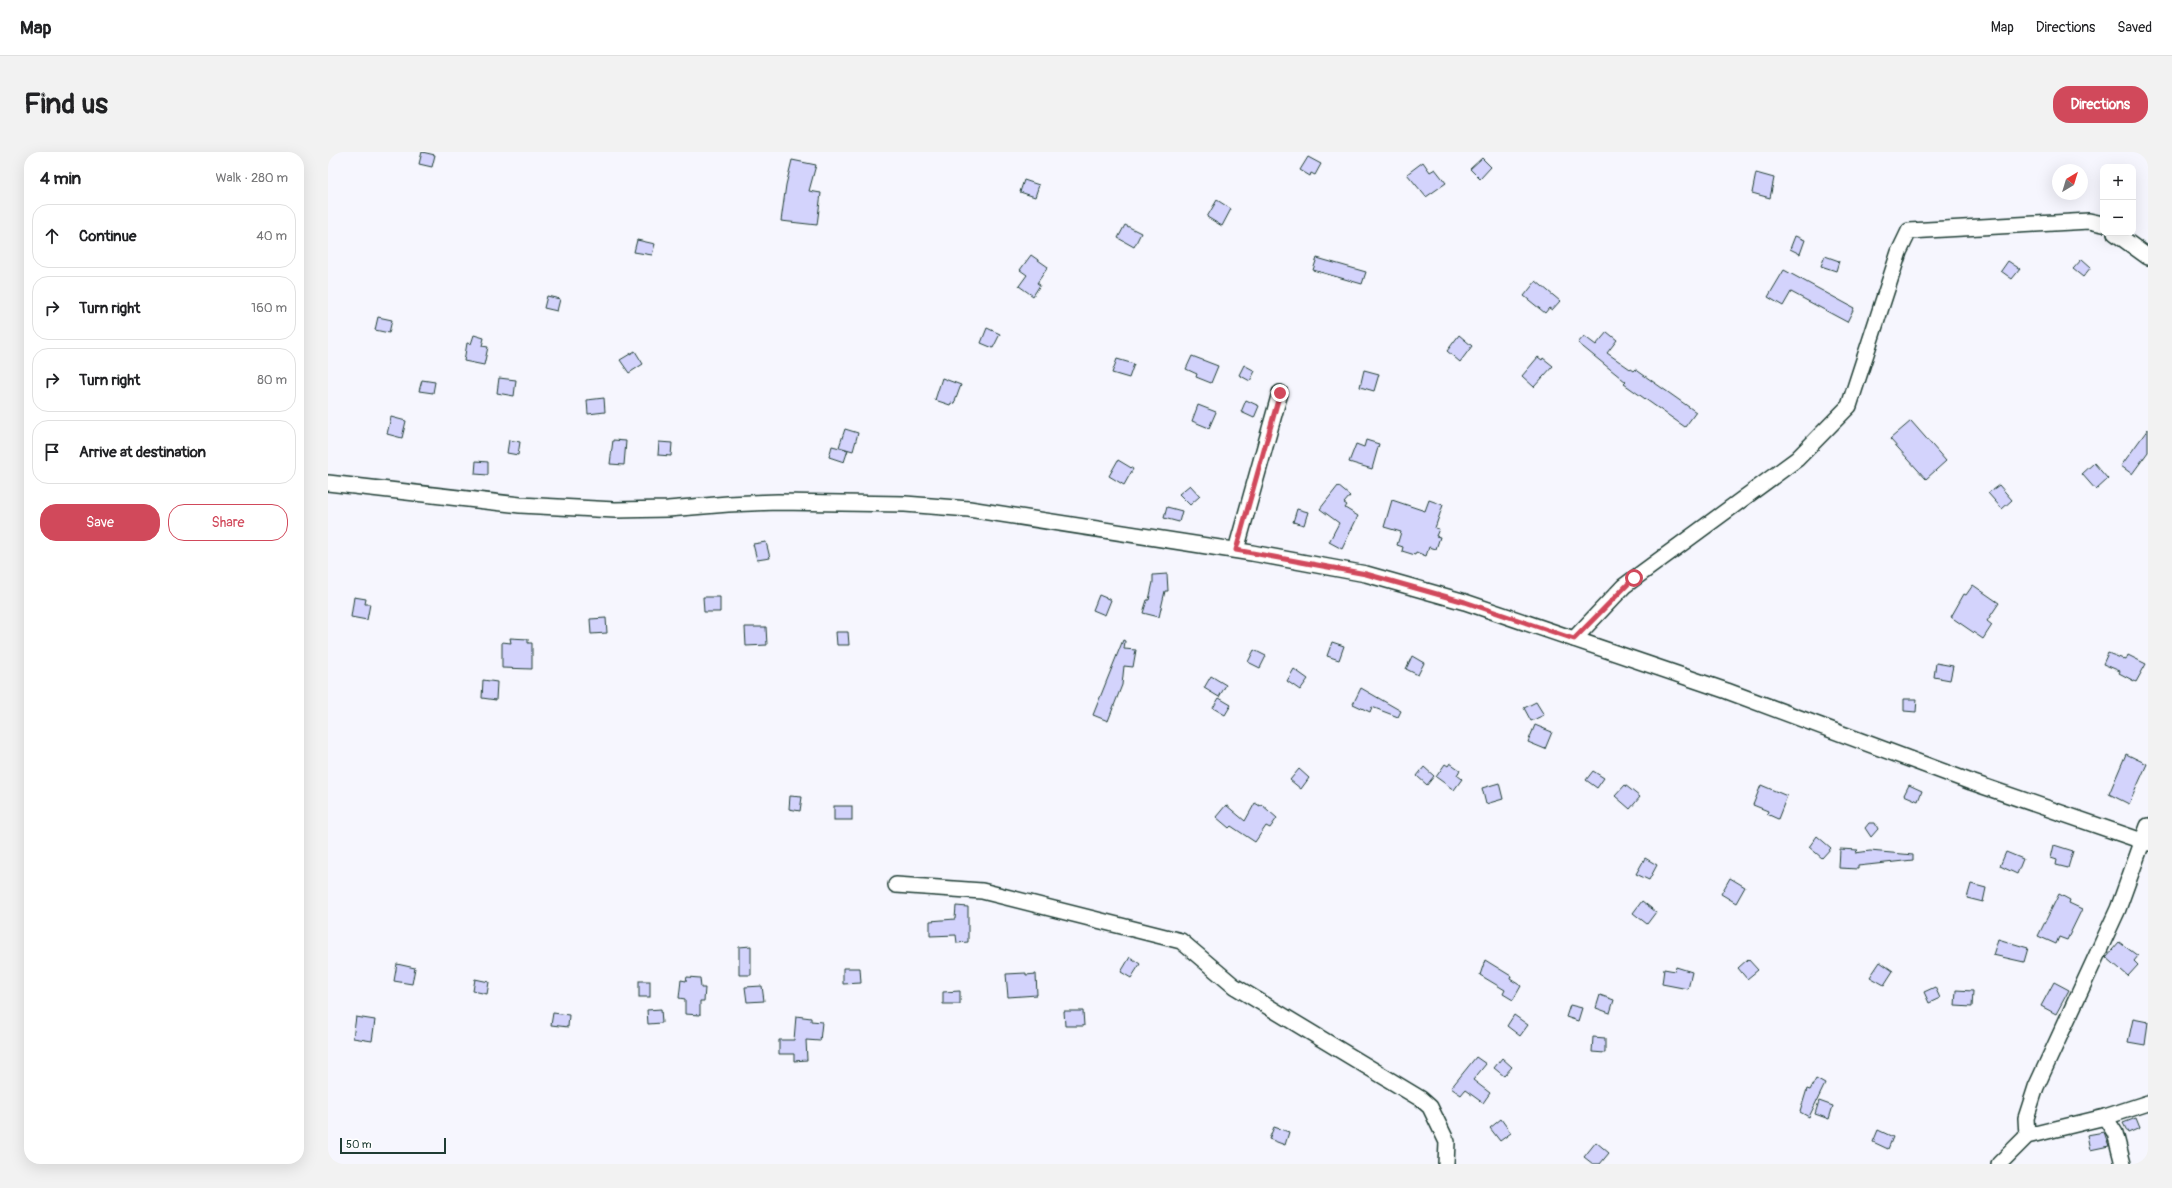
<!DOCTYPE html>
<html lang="en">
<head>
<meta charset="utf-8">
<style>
  body { margin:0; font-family:Pangolin,sans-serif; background:#f2f2f2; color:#202124 }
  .controls { position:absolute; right:12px; top:12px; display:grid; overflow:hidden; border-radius:8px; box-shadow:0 4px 16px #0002 }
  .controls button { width:36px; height:36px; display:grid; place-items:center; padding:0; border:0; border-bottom:1px solid #e0e0e0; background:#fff; color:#202124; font:20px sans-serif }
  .compass { position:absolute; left:1724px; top:12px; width:36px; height:36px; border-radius:50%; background:#fff; box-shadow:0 4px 16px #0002; rotate:38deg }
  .scale { position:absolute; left:12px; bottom:10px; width:106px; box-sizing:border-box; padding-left:4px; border:2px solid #1f3d34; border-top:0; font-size:11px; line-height:14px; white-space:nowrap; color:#1f3d34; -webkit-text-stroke:3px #fff; paint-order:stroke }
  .stop { position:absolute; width:12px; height:12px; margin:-9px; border:3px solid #d1495b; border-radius:50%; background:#fff }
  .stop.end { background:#d1495b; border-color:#fff; box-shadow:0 1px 4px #0008 }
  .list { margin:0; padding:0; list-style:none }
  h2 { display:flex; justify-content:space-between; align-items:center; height:52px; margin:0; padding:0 16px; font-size:17px }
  h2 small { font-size:13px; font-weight:400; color:#757577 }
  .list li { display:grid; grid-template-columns:26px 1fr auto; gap:12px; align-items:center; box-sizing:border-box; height:64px; margin:0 8px 8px; padding:0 8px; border:1px solid #e0e0e0; border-radius:16px }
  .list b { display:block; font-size:15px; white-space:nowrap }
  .list em { font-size:13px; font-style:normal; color:#757577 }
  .actions { display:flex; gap:8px; padding:12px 16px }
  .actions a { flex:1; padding:9px 0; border:1px solid #d1495b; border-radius:16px; text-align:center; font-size:14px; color:#d1495b }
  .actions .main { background:#d1495b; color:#fff }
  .icon { flex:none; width:22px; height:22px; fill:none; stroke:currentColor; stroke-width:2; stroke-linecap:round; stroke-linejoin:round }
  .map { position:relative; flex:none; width:1820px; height:1012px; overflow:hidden; border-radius:16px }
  header { display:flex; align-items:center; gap:24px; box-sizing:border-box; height:56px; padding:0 20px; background:#fff; border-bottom:1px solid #e0e0e0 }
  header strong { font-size:19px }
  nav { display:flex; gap:22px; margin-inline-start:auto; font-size:14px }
  .intro { display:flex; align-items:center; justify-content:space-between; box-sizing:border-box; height:96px; padding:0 24px }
  h1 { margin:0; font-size:28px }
  .button { padding:10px 18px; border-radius:16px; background:#d1495b; color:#fff; font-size:14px; font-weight:700 }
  main { display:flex; gap:24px; padding:0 24px }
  aside { flex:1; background:#fff; border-radius:16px; box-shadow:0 4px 16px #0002 }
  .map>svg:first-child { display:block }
  .building { fill:#d3d3fc; stroke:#1f3d34 }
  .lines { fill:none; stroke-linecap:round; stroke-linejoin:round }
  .minor-casing { stroke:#1f3d34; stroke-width:18 }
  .minor { stroke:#fff; stroke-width:15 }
  .route { stroke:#d1495b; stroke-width:5 }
</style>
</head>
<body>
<header>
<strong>Map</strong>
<nav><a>Map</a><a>Directions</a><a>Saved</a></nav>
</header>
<div class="intro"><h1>Find us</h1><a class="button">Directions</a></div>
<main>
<aside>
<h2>4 min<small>Walk · 280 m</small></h2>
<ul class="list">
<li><svg class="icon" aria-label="ahead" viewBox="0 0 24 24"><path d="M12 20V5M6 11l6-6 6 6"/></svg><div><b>Continue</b></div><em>40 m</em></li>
<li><svg class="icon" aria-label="right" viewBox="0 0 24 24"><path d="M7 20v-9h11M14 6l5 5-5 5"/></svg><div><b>Turn right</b></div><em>160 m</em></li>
<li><svg class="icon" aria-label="right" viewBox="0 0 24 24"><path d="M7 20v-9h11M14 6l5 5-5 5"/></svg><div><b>Turn right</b></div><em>80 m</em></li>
<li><svg class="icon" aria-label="arrive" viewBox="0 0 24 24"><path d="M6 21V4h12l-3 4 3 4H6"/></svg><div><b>Arrive at destination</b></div></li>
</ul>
<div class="actions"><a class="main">Save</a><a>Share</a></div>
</aside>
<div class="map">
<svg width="1820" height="1012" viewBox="0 0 1820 1012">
  <rect width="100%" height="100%" fill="#f6f6fe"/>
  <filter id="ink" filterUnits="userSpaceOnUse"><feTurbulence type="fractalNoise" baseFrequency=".025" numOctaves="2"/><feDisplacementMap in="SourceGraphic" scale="8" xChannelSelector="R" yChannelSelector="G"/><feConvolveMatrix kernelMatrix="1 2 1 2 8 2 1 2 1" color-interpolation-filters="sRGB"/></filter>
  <g filter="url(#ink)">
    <g class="building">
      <path d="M94,0L107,3L104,15L91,12Z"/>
      <path d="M980,5L993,12L987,23L983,21L982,24L972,18Z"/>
      <path d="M1154,6L1163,15L1152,27L1142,17Z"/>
      <path d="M464,8L488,13L481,39L493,41L489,73L453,69L458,33Z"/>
      <path d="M1095,10L1102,20L1107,17L1118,31L1098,45L1079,22Z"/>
      <path d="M1428,21L1446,26L1442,46L1424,41Z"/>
      <path d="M696,28L711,33L707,45L692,40Z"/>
      <path d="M889,48L903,57L894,74L879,65Z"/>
      <path d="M797,73L813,81L806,95L790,86Z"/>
      <path d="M1467,84L1477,88L1472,102L1462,97Z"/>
      <path d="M309,88L327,92L324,103L306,100Z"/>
      <path d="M703,103L720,115L709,131L712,133L705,144L691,134L699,123L692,118Z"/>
      <path d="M1497,104L1511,109L1508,119L1493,114Z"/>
      <path d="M989,106L1038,120L1034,132L985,118Z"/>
      <path d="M1754,107L1763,115L1755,125L1745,117Z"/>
      <path d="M1680,109L1692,117L1684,127L1673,119Z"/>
      <path d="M1456,118L1526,156L1519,170L1463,140L1455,154L1440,145Z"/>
      <path d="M1208,129L1232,149L1224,158L1221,156L1217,161L1196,144Z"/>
      <path d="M219,144L232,147L229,159L216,156Z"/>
      <path d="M50,165L64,168L61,181L47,178Z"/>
      <path d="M659,176L672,182L665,196L653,191Z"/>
      <path d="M1279,180L1289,188L1279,201L1305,219L1307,217L1368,260L1357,275L1296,232L1298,230L1250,191L1256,184L1268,193Z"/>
      <path d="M146,183L156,186L154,194L160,195L156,213L136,209L139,191L143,192Z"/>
      <path d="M1131,183L1144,194L1132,210L1119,199Z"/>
      <path d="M307,199L315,212L301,221L292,208Z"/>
      <path d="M864,204L890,214L883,231L868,225L869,222L858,217Z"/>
      <path d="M1210,205L1214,208L1215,206L1225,214L1206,235L1194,224Z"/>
      <path d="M789,207L806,212L801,226L784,221Z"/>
      <path d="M916,213L927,219L922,229L911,223Z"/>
      <path d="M1036,218L1051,222L1046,239L1032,235Z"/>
      <path d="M171,226L188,228L186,244L169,241Z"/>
      <path d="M614,226L633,233L626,252L623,251L622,253L607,248Z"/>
      <path d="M94,228L107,230L105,241L91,239Z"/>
      <path d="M276,246L277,260L260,262L259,248Z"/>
      <path d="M918,248L931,254L926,266L913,260Z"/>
      <path d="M870,253L888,260L881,276L864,269Z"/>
      <path d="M63,265L78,269L74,286L59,282Z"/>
      <path d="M1583,269L1618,309L1598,327L1562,287Z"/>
      <path d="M517,277L530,281L525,299L511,295Z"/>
      <path d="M1820,277V300L1804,322L1793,314Z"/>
      <path d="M181,288L192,290L190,303L179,301Z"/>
      <path d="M285,288L298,289L296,313L282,312Z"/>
      <path d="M1038,288L1051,292L1044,317L1021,310L1028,292L1036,295Z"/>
      <path d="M331,290L344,291L343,304L330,303Z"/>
      <path d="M504,294L520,298L516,310L501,305Z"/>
      <path d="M790,308L805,317L796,333L781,324Z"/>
      <path d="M148,309L160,310V323L147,322Z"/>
      <path d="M1766,311L1780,327L1768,338L1754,322Z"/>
      <path d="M862,333L872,344L862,353L851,342Z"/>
      <path d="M1671,333L1684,348L1674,357L1660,341Z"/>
      <path d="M1010,334L1022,344L1016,351L1019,353L1017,356L1030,364L1014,397L1001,390L1011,371L992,357Z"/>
      <path d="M1064,348L1097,359L1101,348L1115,353L1107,376L1111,377L1108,384L1112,385L1108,397L1101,395L1098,404L1088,400L1087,403L1074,399L1075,395L1069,393L1073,380L1056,375Z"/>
      <path d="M839,355L854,359L851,370L836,366Z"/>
      <path d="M969,357L980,360L976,373L965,370Z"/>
      <path d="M438,390L442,406L429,408L425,392Z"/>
      <path d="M839,422L840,439H837L831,465L815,461L819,448H821L825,430V423Z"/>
      <path d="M1645,433L1671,451L1659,469L1664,473L1655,487L1623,465L1636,442L1638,443Z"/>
      <path d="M771,443L783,448L777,463L765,458Z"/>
      <path d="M26,445L38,447L37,452H42L39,468L23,465Z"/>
      <path d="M375,445H392V460H376Z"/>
      <path d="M278,466L279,481L263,482L262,467Z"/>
      <path d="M417,475H438L439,493L418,494Z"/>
      <path d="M508,480H520L521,493H509Z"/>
      <path d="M182,486L200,487V491H204V517L174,516V490L183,491Z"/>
      <path d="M795,488L797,489L796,497L808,498L805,515L796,514L794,533L780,569L765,563Z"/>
      <path d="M1004,490L1016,494L1011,508L999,504Z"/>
      <path d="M926,498L938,504L932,516L920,510Z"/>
      <path d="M1780,501L1798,508L1800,503L1818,512L1808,530L1791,521L1792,519L1775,512Z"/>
      <path d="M1084,504L1096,511L1090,523L1078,517Z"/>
      <path d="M1608,511L1625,514L1622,528L1606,525Z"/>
      <path d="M966,517L980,527L972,538L959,529Z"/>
      <path d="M883,524L898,533L891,545L876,536Z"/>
      <path d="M155,528L169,530L168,548L154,546Z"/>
      <path d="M1033,536L1073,559L1070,565L1044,555L1042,560L1025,552Z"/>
      <path d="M891,546L903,553L897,563L885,556Z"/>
      <path d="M1576,547H1589L1588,560L1576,559Z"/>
      <path d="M1208,550L1216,563L1203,569L1196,556Z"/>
      <path d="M1207,573L1224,580L1217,597L1200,590Z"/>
      <path d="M1798,602L1819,612L1801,652L1781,642Z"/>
      <path d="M1122,611L1132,618L1129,623L1134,627L1126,638L1108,625L1117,612L1120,614Z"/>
      <path d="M1096,615L1106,624L1099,633L1089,624Z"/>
      <path d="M971,617L981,626L973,637L962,628Z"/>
      <path d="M1265,619L1276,626L1269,636L1258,628Z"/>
      <path d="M1171,631L1175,647L1158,652L1154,636Z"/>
      <path d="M1297,633L1312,645L1302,657L1287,644Z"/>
      <path d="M1433,633L1459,644L1450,667L1439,662L1440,659L1425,653Z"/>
      <path d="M1581,633L1594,639L1590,649L1576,643Z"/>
      <path d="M462,644L474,645L472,659L461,657Z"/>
      <path d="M927,651L932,654L933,652L949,666L942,676L938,674L927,690L903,674L901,676L888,665L898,653L917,669Z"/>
      <rect x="506" y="654" width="18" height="14"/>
      <path d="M1541,671H1547L1550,677L1543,685L1537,676Z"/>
      <path d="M1489,684L1503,696L1494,706L1481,695Z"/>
      <path d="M1726,693L1745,699L1740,716L1728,713L1729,708L1723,706Z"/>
      <path d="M1512,697L1530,698L1527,701L1542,699L1585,703V708L1530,714V717L1511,716Z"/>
      <path d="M1678,700L1695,707L1689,722L1672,714Z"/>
      <path d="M1317,706L1329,713L1321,728L1308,722Z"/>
      <path d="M1402,726L1417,735L1408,751L1393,742Z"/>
      <path d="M1643,732L1658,736L1655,750L1639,746Z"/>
      <path d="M1731,742L1742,748L1741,751L1754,757L1739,788L1731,785L1728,792L1710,784Z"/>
      <path d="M1314,749L1328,760L1319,772L1305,761Z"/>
      <path d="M628,754L640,755V790L629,791L628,783L602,784V769L627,767Z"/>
      <path d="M1670,787L1700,796L1696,810L1665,803Z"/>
      <path d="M1791,790L1810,804L1806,809L1810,813L1800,824L1778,805Z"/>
      <path d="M423,794V823H411V795Z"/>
      <path d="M802,805L812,812L803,826L793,820Z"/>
      <path d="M1420,807L1430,818L1419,827L1410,816Z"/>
      <path d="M1157,808L1183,824L1182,827L1193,834L1185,848L1175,842L1177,838L1152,823Z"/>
      <path d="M1552,810L1565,819L1556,833L1542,825Z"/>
      <path d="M69,812L87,816L84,832L66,829Z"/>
      <path d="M1348,815L1364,820L1360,837L1334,832L1336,817L1347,819Z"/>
      <path d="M515,816H532L533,831L515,832Z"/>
      <path d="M698,821V823L708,822L709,843L680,845L678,822Z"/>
      <path d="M359,825L372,826L373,836H377L376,849H372V863L357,862V847L351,846L353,828L358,829Z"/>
      <path d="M147,827L161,830L159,842L145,839Z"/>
      <rect x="311" y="829" width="11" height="16"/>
      <path d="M1726,830L1741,838L1728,862L1713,854Z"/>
      <path d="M434,834L436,849L419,850L417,835Z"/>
      <path d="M1607,835L1612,846L1601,851L1596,840Z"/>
      <path d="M1628,838L1645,839L1644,855L1627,854Z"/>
      <path d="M632,839V852H615V840Z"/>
      <path d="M1272,843L1286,848L1282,861L1268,856Z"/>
      <path d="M1242,853L1254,856L1250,869L1238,865Z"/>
      <path d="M333,857L334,871L320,872L319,858Z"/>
      <path d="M736,859H755L756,874H737Z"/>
      <path d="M225,861L241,863L240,875L223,873Z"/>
      <path d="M1186,863L1200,873L1192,884L1179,874Z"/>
      <path d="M468,864L483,866V869L494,870L492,889L478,888L479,908L466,909V902H451V888H466Z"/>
      <path d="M28,865L47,868L44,889L25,886Z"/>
      <path d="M1805,867L1820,870L1817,893L1800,890Z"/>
      <path d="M1265,885L1277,886V901L1264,900Z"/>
      <path d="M1148,905L1158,912L1145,928L1162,941L1155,951L1137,938L1133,943L1123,936Z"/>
      <path d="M1174,906L1184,915L1176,924L1166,916Z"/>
      <path d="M1488,927L1497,932L1481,965L1472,960L1479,937L1482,938Z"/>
      <path d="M1491,949L1505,954L1501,967L1487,962Z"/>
      <path d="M1808,966L1812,976L1800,981L1795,971Z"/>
      <path d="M1173,967L1183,981L1172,989L1162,976Z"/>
      <path d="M946,975L961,980L957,993L941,987Z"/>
      <path d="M1550,978L1565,985L1560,997L1545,990Z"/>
      <path d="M1776,980L1781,994L1762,998L1759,983Z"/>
      <path d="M1268,990L1281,1001L1272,1012H1265L1256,1005Z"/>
    </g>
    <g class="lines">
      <defs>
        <g id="minor">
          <path d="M1787,81L1820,105"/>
          <path d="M0,331L192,353L287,358L340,357L400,352L450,350L577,352L641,357L924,401L1038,422L1137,450L1399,539L1643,630L1820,691"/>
          <path d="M908,398L952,241"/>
          <path d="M1246,487L1296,434L1469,307L1521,254L1571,100L1581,79L1761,69L1775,72"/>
          <path d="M568,733L654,739L853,789L906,834L1093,947L1102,955L1119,990L1118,1012"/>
          <path d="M1777,965L1787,981L1795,1012"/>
          <path d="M1699,984L1698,966L1708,935L1790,757L1820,674"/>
          <path d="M1671,1012L1699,984L1777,965L1820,951"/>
        </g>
      </defs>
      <use href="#minor" class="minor-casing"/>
      <use href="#minor" class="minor"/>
    </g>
  </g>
  <g class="lines" filter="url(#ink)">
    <path class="route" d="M952,241L908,398L1038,422L1137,450L1246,487L1306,426"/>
  </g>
</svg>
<div class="controls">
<button>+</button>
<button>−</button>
</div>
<svg class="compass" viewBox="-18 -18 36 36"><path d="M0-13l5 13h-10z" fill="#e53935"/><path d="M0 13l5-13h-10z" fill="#757577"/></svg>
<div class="scale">50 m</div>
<div class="stop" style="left:1306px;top:426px"></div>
<div class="stop end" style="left:952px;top:241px"></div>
</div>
</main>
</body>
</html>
